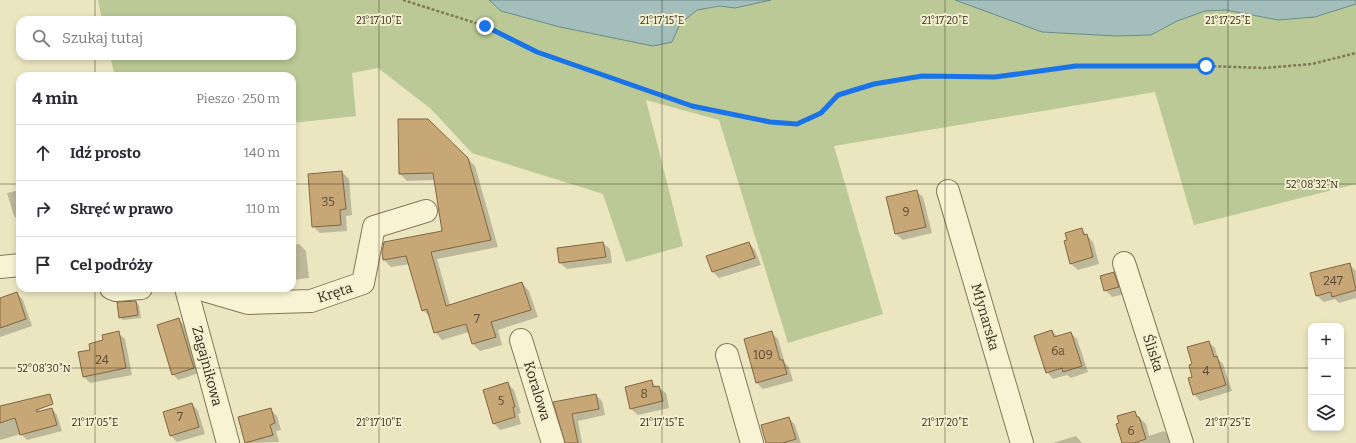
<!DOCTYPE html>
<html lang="pl">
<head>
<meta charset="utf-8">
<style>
  body { margin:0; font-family:Bitter,serif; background:#f7f7f7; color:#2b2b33 }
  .controls { position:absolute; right:12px; bottom:12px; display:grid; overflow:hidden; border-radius:8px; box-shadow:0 2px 6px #0003 }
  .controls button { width:36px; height:36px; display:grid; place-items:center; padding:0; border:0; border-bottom:1px solid #e1e1e2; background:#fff; color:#2b2b33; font:20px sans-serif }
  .stop { position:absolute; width:12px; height:12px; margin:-9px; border:3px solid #1a73e8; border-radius:50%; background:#fff }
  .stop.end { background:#1a73e8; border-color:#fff; box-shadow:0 1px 4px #0008 }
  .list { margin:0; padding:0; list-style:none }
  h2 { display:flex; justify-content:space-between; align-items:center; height:52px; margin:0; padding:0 16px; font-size:17px }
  h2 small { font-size:13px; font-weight:400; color:#7c7c81 }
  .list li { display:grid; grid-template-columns:26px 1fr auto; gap:12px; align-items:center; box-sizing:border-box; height:56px; padding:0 16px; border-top:1px solid #e1e1e2 }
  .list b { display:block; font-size:15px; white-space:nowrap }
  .list em { font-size:13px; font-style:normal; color:#7c7c81 }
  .icon { flex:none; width:22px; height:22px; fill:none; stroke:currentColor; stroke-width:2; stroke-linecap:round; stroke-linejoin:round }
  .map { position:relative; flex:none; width:1356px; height:443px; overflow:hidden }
  .search { position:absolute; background:#fff; box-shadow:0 2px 6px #0003; left:16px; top:16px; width:280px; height:44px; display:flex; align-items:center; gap:10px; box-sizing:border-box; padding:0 14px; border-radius:12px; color:#7c7c81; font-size:15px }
  .panel { position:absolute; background:#fff; box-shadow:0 2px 6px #0003; left:16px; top:72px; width:280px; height:220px; border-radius:12px }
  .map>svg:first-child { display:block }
  .green { fill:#bac995 }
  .water { fill:#a3bebb; stroke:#6b8b89 }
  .shadow { fill:#0003 }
  .building { fill:#c8a777; stroke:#826640 }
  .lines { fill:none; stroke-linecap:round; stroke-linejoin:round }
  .minor-casing { stroke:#847759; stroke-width:24 }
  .path { stroke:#847759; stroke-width:2.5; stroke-dasharray:3 2; stroke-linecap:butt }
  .minor { stroke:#f7f3d3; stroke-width:22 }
  .route { stroke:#1a73e8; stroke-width:5 }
  .ticks { fill:none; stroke:#342c1d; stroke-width:1; stroke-opacity:0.45 }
  .labels { text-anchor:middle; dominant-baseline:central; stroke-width:4; stroke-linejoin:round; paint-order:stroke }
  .number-label { font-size:12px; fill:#594b34 }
  .street-label { font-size:14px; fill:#342c1d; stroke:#f3efcf }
  .ticks-label { font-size:10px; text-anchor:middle; fill:#342c1d; stroke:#f3efcf; stroke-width:4; stroke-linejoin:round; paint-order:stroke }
</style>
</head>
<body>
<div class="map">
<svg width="1356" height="443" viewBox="0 0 1356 443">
  <rect width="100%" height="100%" fill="#ece6c0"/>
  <path class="green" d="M98,0H489L501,11L672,42L680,24L697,10L720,6L735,8L771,0H955L1042,32L1116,36L1151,35L1177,21L1205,11L1226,10L1278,20L1315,17L1356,4V184L1194,225L1155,92L834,146L883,314L788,343L719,120L646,100L683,246L626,262L603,194L472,153L431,109L378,68L352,73L356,116L292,123V76H115L110,56H292V20H102Z"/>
  <g class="water">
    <path d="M489,0H771L735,8L720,6L697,10L680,24L672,42L653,46L560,27L501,11Z"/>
    <path d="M955,0H1356V4L1315,17L1278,20L1226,10L1205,11L1177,21L1151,35L1116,36L1042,32Z"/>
  </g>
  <g class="shadow">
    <path d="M428,120L475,166L498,247L437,259L450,305L522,283L529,291L538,317L498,330L502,345L480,351L473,344L469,332L442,340L435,332L431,318L423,310L410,264L391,267L384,260L443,232L436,180L407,181L400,174Z"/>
    <path d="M342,172L349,179L352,215L346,216L347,231L320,233L313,226Z"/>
    <path d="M20,190V222L14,216L7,193Z"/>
    <path d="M916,191L923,197L932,233L903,240L896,234Z"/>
    <path d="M1081,229L1093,242L1099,264L1078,270L1071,264Z"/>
    <path d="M603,243L610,249L612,263L567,269L560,263Z"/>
    <path d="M749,243L755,250L761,265L719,278L712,271Z"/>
    <path d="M299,244L306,251L309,278L292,280V245Z"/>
    <path d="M1349,264L1356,271V298L1339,303L1335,299L1324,302L1317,296Z"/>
    <path d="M1113,273L1120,280L1125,294L1112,297L1105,290Z"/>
    <path d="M17,293L23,300L32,326L0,337V299Z"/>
    <path d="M136,302L139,305L141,318L123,320L120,317Z"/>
    <path d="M178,319L184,325L199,373L178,380L173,374Z"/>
    <path d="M1052,331L1058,337L1071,333L1077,339L1088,372L1071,378L1067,375L1053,379L1047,372Z"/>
    <path d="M771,332L778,339L785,363L789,367L793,381L763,389L757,383Z"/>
    <path d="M118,333L125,339L132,375L90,383L84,377L91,350Z"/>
    <path d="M1208,342L1215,348L1218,359L1223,364L1232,391L1200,401L1194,394L1193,365Z"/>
    <path d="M651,382L666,393L669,408L638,415L631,409L627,388Z"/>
    <path d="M508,384L514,390L521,413L518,414L521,424L500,430L494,423Z"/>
    <path d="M596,395L602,401L605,415L578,421L582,443H566L555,403Z"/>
    <path d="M192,404L198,411L205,434L177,442L171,436Z"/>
    <path d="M38,405L40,412L52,409L57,415L62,431L27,440L21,434L0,440V407Z"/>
    <path d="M270,409L277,416L281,430L276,431L279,442L246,443Z"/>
    <path d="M1134,412L1146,424L1149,436L1164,431L1171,438L1173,443H1123L1120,423Z"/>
    <path d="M789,418L795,425L801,443H767Z"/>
    <path d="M1076,436L1082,443H1053Z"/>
  </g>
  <g class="building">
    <path d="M398,119H428L468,158L491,240L431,252L446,306L522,282L531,310L491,322L496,337L472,344L466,324L434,333L427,309L422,311L406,256L383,260L382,252L384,242L442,231L433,173L399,174Z"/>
    <path d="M342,171L346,209L340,210L341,225L312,227L308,174Z"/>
    <path d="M917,190L926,227L895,234L886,197Z"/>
    <path d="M1082,228L1084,235L1087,234L1093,257L1070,264L1064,241L1067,240L1065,233Z"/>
    <path d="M603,242L606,257L559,263L557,248Z"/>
    <path d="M749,242L755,258L712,272L706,256Z"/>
    <path d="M1350,263L1356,290L1332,297L1331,292L1316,296L1310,273Z"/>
    <path d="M1114,272L1119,287L1104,291L1100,276Z"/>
    <path d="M17,292L26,319L0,328V298Z"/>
    <path d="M136,301L138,315L119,318L117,302Z"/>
    <path d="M179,318L194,368L172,375L157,325Z"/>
    <path d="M1052,330L1054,337L1071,332L1082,366L1063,372L1062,368L1046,373L1034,336Z"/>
    <path d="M119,331L126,368L83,377L78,352L90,350L89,344L103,340L102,335Z"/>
    <path d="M772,331L780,360H783L787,374L756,383L744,339Z"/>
    <path d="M1209,341L1214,357L1217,356L1226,385L1193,395L1188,378L1192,377L1189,365L1192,364L1187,347Z"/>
    <path d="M652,380L653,387L659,386L663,401L630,409L625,387Z"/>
    <path d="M508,382L515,407H513L515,417L493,424L483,390Z"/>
    <path d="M50,394L53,404L36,410L37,412L52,408L57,425L20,435L15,418L0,423V406Z"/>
    <path d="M596,394L599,409L572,414L578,443H565L553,402Z"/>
    <path d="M192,403L199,427L170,436L163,412Z"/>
    <path d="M271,408L275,423L270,425L273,435L245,443L238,417Z"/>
    <path d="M1135,411L1137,417H1139L1146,439L1134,443H1122L1116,424L1119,423L1117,416Z"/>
    <path d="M789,417L796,439L783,443H766L761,425Z"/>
  </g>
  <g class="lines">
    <defs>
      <g id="minor">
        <path d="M948,191L1022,443"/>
        <path d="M1124,263L1182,443"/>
        <path d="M0,267L20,265"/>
        <path d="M111,288L116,290L141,288"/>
        <path d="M186,288L228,443"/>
        <path d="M197,288L248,303L311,301L363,283L374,227L426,211"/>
        <path d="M521,340L553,443"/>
        <path d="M727,355L752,443"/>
      </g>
    </defs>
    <use href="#minor" class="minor-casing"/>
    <path class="path" d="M403,0L485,26L537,52L692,106L770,122L797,125L821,113L838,95L875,84L922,76L995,77L1076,66H1207L1264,68L1312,64L1356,53"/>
    <use href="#minor" class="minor"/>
  </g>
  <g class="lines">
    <path class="route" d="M485,26L537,52L692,106L770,122L797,124L821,113L838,95L874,84L922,76L995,77L1076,66H1206"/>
  </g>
  <path class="ticks" d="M95,0V20M379,0V443M662,0V443M945,0V443M1228,0V443M95,56V76M0,184H20M292,184H1356M95,288V443M0,368H1311M1341,368H1356"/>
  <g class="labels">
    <g class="number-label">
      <text x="328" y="202">35</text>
      <text x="906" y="212">9</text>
      <text x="1333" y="281">247</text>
      <text x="477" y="319">7</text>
      <text x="1058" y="351">6a</text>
      <text x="763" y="355">109</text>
      <text x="102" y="360">24</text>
      <text x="1206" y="371">4</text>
      <text x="644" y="394">8</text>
      <text x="501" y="401">5</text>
      <text x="180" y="417">7</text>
      <text x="1131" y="431">6</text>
    </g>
    <g class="street-label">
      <text transform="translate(335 293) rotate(-18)">Kręta</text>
      <text transform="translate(985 317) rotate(74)">Młynarska</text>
      <text transform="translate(1153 353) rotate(72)">Śliska</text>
      <text transform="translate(207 366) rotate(75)">Zagajnikowa</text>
      <text transform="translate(537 391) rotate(73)">Koralowa</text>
    </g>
  </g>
  <g class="ticks-label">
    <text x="379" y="24">21°17'10"E</text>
    <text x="662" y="24">21°17'15"E</text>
    <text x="945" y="24">21°17'20"E</text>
    <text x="1228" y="24">21°17'25"E</text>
    <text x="1312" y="188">52°08'32"N</text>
    <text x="44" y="372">52°08'30"N</text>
    <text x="95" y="426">21°17'05"E</text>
    <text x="379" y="426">21°17'10"E</text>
    <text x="662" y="426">21°17'15"E</text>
    <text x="945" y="426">21°17'20"E</text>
    <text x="1228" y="426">21°17'25"E</text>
  </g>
</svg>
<div class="controls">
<button>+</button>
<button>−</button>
<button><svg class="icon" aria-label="layers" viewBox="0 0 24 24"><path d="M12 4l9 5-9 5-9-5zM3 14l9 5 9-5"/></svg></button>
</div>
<div class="stop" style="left:1206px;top:66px"></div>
<div class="stop end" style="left:485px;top:26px"></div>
<div class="search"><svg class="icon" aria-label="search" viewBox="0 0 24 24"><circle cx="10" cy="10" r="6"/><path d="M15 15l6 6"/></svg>Szukaj tutaj</div>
<section class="panel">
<h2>4 min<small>Pieszo · 250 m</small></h2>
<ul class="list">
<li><svg class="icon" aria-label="ahead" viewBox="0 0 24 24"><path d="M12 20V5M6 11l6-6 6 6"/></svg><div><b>Idź prosto</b></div><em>140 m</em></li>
<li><svg class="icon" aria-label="right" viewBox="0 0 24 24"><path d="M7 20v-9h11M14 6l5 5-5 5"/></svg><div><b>Skręć w prawo</b></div><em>110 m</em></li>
<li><svg class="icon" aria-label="arrive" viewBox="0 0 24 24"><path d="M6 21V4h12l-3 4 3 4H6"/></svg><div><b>Cel podróży</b></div></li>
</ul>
</section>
</div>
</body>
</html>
